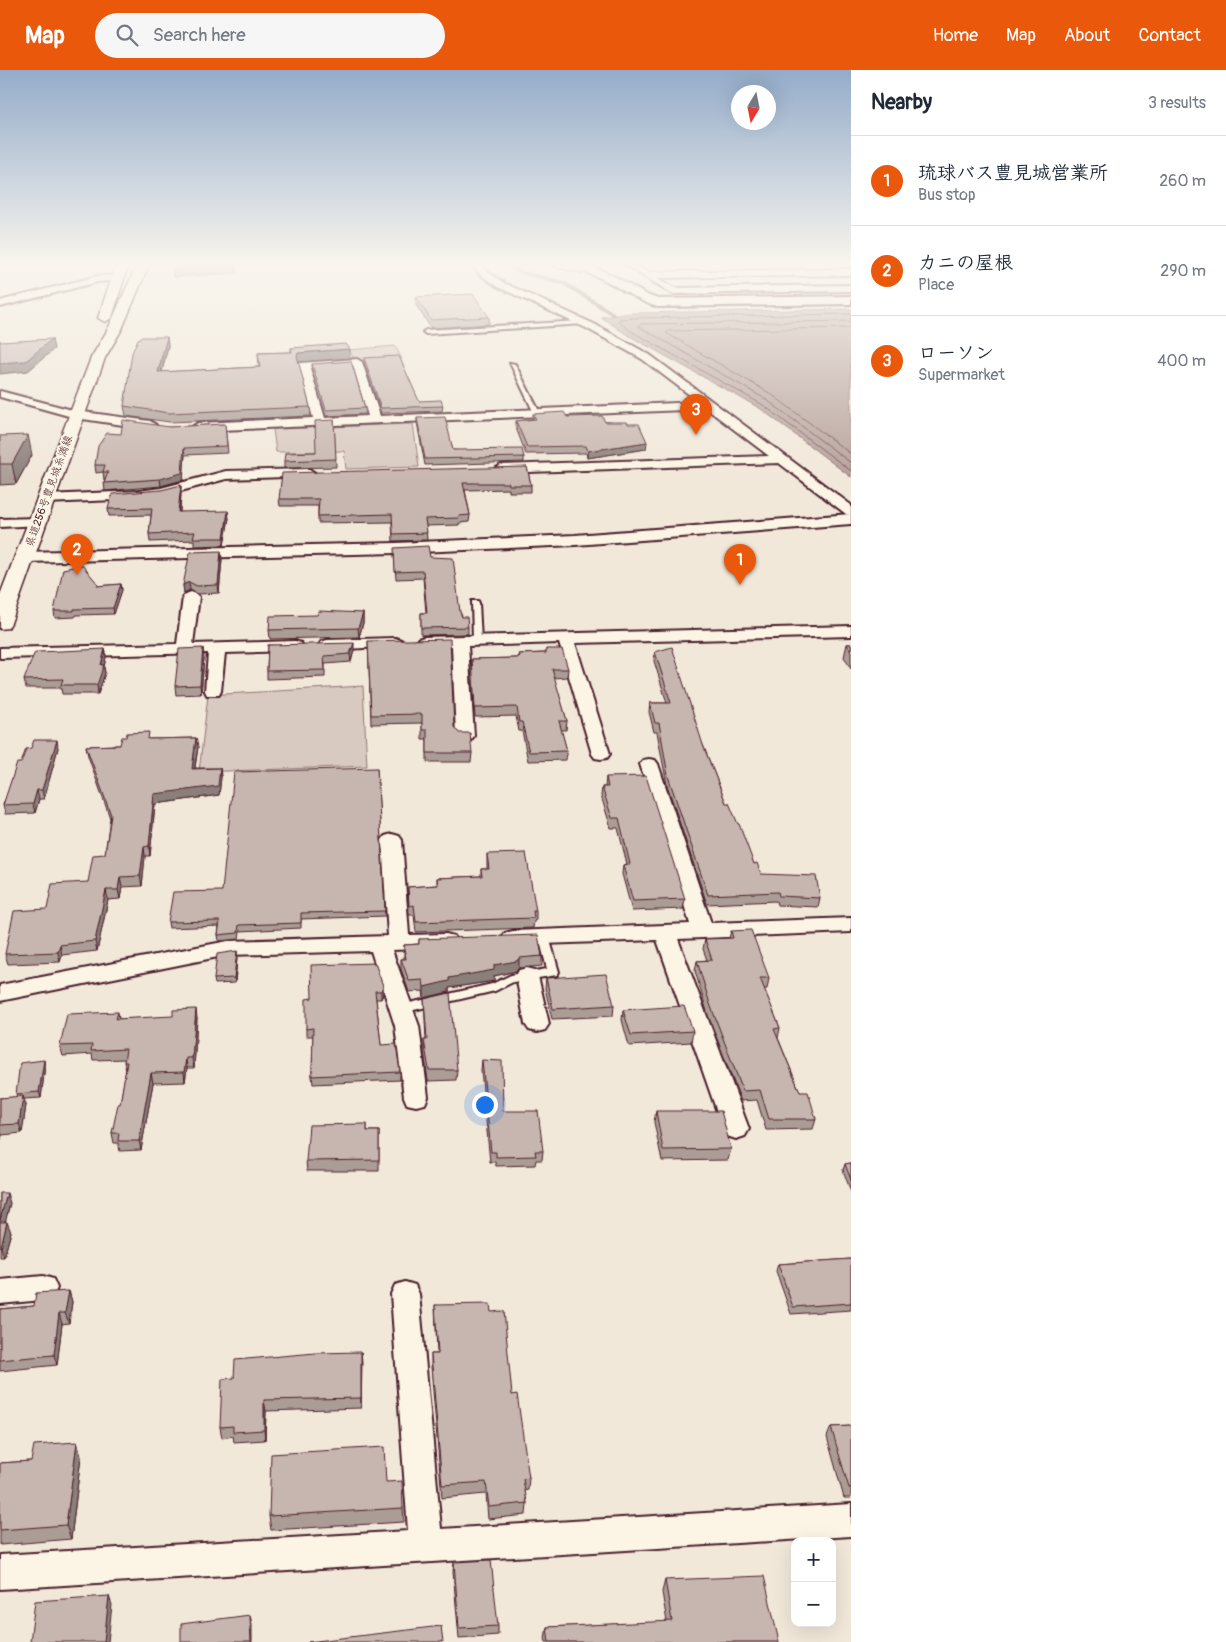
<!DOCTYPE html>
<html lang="en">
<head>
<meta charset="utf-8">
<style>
  body { margin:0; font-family:Pangolin,"Klee One",sans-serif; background:#f6f6f7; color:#1f2937 }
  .controls { position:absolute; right:15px; bottom:15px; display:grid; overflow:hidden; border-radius:10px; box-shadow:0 5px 20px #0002 }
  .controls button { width:45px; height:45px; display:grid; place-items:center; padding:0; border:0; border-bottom:1px solid #e0e1e3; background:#fff; color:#1f2937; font:25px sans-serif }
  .compass { position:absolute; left:731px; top:15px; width:45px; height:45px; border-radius:50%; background:#fff; box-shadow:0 5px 20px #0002; rotate:190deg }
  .you { position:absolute; left:484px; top:1034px; width:18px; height:18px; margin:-12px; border:4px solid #fff; border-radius:50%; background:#1a73e8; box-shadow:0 0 0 8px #1a73e833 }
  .badge { display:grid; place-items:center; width:32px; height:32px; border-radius:50%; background:#ea580c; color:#fff; font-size:16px; font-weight:700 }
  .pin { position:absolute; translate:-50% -41px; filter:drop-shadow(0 1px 2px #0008) }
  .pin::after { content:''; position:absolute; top:26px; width:18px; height:15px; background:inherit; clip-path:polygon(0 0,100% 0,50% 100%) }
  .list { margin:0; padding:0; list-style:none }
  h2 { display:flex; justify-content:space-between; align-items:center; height:65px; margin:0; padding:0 20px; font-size:21px }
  h2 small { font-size:16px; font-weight:400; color:#747a83 }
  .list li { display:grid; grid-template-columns:32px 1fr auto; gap:15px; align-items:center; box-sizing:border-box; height:90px; padding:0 20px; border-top:1px solid #e0e1e3 }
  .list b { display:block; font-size:19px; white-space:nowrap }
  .list p { margin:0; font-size:16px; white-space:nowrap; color:#747a83 }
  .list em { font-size:16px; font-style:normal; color:#747a83 }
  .icon { flex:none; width:28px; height:28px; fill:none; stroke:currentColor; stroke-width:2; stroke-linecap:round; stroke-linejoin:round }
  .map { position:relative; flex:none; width:851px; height:1572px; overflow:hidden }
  header { display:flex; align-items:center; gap:30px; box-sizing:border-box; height:70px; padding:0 25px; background:#ea580c; color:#fff }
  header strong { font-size:24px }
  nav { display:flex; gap:28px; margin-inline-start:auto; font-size:18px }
  .search { width:350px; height:45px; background:#f6f6f7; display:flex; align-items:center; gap:12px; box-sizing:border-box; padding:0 18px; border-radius:28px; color:#747a83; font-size:19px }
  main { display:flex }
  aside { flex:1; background:#fff }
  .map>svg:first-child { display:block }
  .green { fill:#d8cac0; stroke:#917476 }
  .water { fill:#b6a19c; stroke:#8b6d6f }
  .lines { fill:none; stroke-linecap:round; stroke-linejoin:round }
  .shore { stroke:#755358; stroke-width:1 }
  .stream { stroke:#8b6d6f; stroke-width:4 }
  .service-casing { stroke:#4a1f2b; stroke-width:4 }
  .minor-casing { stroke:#4a1f2b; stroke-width:4 }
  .tertiary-casing { stroke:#4a1f2b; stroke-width:4 }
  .secondary-casing { stroke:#4a1f2b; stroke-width:3 }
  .service { fill:#fcf5e5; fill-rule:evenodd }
  .minor { fill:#fcf5e5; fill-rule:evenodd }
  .tertiary { fill:#fcf5e5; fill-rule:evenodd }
  .secondary { fill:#fcf5e5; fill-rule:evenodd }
  .wall { fill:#ab9d96; stroke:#4a1f2b }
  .shaded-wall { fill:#8b7f7a; stroke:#4a1f2b }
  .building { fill:#c7b6af; stroke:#4a1f2b }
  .labels { text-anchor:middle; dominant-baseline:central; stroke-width:4; stroke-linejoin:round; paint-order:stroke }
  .far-street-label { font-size:11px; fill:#4a1f2b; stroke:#fcf5e5 }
</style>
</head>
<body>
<header>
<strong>Map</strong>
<div class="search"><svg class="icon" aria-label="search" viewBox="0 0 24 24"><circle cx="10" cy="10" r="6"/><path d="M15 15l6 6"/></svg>Search here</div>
<nav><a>Home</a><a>Map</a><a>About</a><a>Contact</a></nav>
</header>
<main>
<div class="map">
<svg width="851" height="1572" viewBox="0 0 851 1572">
  <rect width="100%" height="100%" fill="#f1e8da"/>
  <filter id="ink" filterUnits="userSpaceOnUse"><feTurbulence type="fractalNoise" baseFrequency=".02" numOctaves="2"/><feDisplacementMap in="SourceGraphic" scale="10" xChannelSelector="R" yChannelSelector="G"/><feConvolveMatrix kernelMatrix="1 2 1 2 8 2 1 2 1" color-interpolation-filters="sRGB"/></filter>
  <g filter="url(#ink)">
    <g class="green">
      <path d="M395,276L402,289L356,292L349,280Z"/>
      <path d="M413,354L419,397L346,399L344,381L276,382L273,359Z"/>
      <path d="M363,616L367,696L199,702L208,625Z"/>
    </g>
    <path class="water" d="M851,239V407L761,339L626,264L601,247L632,243Z"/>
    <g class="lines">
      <g class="shore">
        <path d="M851,244L632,248L620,249L618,251L629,260L763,335L851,401"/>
        <path d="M851,251L641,254L638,256L767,330L851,393"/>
        <path d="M851,258L669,261L666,263L771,324L851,384"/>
      </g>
      <path class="stream" d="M505,192L517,201L564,213L613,244"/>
      <defs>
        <g id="service">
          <path d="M582,251L584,254L426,264L423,262L426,260Z"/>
          <path d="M510,293L515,294L540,343L539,344L534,343Z"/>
          <path d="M472,531H478L479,533L481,571L477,573L473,571Z"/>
          <path d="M544,863L549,867L559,902L557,905L513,912L495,921L401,943L397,942L395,939L397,936L401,935L492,914L511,905L547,899L539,867Z"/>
        </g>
        <g id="minor">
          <path d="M471,192H479L485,200L504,213L594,254L650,285L851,435V445L846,444L779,393L501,403L495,399L501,395L769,386L707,339L198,361L192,357L198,353L313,348L299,295L300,293L357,289L362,292L380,346L699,332L642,289L586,258L498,217L479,204ZM353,295L368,346L325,348L310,298Z"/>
          <path d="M621,192H631L648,202L851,199V205L657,208L675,218L851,215V221L673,224Z"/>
          <path d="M116,205L119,206V210L98,212L0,237V231L98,206Z"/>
          <path d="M0,321L76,341L150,351L156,355L150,359L76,348L0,327Z"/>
          <path d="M309,399L315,403L314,406L226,409L162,426L138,429L46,433L39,429L46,425L138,421L161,418L226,401Z"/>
          <path d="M37,448L42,449L44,452L42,455L0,457V449Z"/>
          <path d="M191,522L196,524L199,527L193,574L295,571L301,573L303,576L301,579L295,581L225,583L221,621L219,625H207L205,621L208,583L0,588V578L177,574L183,527L186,524Z"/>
          <path d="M851,556V566L575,573L610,684L607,688L601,689L595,688L592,684L559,573L468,576L474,666L471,670L465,671L459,670L456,666L452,576L418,575L416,572L418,569L424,567Z"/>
          <path d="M395,568L401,570L403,573L401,576L327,580L321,578L319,575L321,572L327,570Z"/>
          <path d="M649,689L655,690L658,694L711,853L851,848V862L678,869L749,1059L745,1066L736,1069L727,1066L723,1059L657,870L513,875L505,873L502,868L505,863L513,861L690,854L640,694L643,690Z"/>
          <path d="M392,764L399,766L402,770L409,865L446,864L454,866L457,871L454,876L446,878L392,880L419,956L428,1027L425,1034L416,1036L407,1034L404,1027L395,956L371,881L228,885L0,931V915L228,871L388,866L382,770L385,766Z"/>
          <path d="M527,898L535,900L538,906L549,954L545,960L537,962L529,960L525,954L516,906L519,900Z"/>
          <path d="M43,1206L53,1209L57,1218L53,1227L43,1230L0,1234V1210Z"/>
          <path d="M405,1212L415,1215L419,1224L441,1459L851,1434V1466L0,1519V1485L408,1461L391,1224L395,1215Z"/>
        </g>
        <g id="tertiary">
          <path d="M549,192C572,191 597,196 617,208C631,215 643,225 658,229L851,226V234L658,237C631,230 613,210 587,203C576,200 558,200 549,192Z"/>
          <path d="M851,444V454L575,475L396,483L24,492L18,491L15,487L18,483L24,482L396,473L575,465Z"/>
        </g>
        <g id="secondary">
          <path d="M117,192H129L112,248L105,252L98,248Z"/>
          <path d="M138,192H150L122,259L105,288L11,553L8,558L0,559V525L91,288L108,259Z"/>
        </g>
      </defs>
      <use href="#service" class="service-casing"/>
      <use href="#minor" class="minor-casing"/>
      <use href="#tertiary" class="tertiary-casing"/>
      <use href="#secondary" class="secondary-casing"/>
      <use href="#service" class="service"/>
      <use href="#minor" class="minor"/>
      <use href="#tertiary" class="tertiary"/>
      <use href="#secondary" class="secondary"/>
    </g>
    <g class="wall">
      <path d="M416,227L489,247V254L431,258L416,235Z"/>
      <path d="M167,267L168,276L162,302L259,297L258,283L291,282V278L350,288L298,292L310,337L311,346L170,352L126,346L124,336Z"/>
      <path d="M364,288L419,331L443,336L442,341L381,343L364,292Z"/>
      <path d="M312,294L365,338L366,344L326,346L312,300Z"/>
      <path d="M533,344L628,354L646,379L587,388L586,383L526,384L516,358V351L533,349Z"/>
      <path d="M417,348L453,380L524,387V392L425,395L417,353Z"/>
      <path d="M334,350L336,397L284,398V391L316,382Z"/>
      <path d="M225,354L228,383L185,385L183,410L161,416L105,421L104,413L105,410H104L103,402L96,403L95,395L121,364L169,357Z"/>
      <path d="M0,366L32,385L16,414L0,415Z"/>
      <path d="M527,397L531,415V422H509V419L465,420L470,445L469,452L459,453V455L426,456L427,470L393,471L392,452L318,453V436H280L279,429Z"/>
      <path d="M181,423L180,442L229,448L224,475L194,476V470L150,472L149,464L151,445L109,446L108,439Z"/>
      <path d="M394,485L430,487L468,557V564L421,565V543H426L423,508L396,509Z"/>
      <path d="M222,489L219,523L198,524L190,520L184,523L183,515Z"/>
      <path d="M121,514L122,520L114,544L76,545L75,547L55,548L54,541L98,516Z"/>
      <path d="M363,543V553L359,567L270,569L269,560Z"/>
      <path d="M368,571L454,657L472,683L471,692H427V669H422V653L371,654Z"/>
      <path d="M847,574H851V599L844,587Z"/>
      <path d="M268,575L354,580L351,592L325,594V607L267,609V601Z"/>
      <path d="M105,579L106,587L104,597L105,603L98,624H62L61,618H26L24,610Z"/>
      <path d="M546,579L568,599L567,607L554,608L567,651L566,660H561L567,681L566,690L528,691L522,661H519L516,646L475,647L471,598L472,589L517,588L519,586V584L546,583Z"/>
      <path d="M655,582L703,675L726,733L754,794L761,804L820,828L818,837L777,835L776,831L707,834L667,715L657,662H654L649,642L650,633H667L654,591Z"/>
      <path d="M204,588L201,624L176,625L175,616Z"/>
      <path d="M196,668L198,677L195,698H220L221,707L219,725L155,734L150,786H145L142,816L122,817L120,829L108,830L97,881L62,885L60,892L8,894L5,884L88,812L105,784L110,748L88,686L86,676L120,675L150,669Z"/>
      <path d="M58,678L44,729H39L35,743L5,744L3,735L21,693Z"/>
      <path d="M377,698L385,846L301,849V858L240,861L239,869L219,871L218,865L219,856L169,858L168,852L222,821Z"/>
      <path d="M606,707L685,829L683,839L632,841L622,804L623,795L627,794L618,758H611L601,726L602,717H605Z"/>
      <path d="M487,784L536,841V850L534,851L533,858L416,862L414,845H409L408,817L437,815V808L481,806V799H487Z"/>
      <path d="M731,861L769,908L767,919H764L780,958L778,968L800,1022L816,1049L813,1059L766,1060L757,1030L741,1031L708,945L695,901L697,891L707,890L703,879L705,869L729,868Z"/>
      <path d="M419,869L542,886V896L519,898L516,901L494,906V911L449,918V922L424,928L423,921L409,922L401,899V889H404V875L419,874Z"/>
      <path d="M237,881V887L235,913L215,914L214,909Z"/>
      <path d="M546,908L614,935L613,946L552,949L545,918Z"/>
      <path d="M383,916V924L381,929H376L381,975L400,1002V1010L313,1014L312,1006L313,966H306V959L312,928Z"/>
      <path d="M424,929L457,1000L456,1010L428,1011L424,981V970H426Z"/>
      <path d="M623,940L693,961L691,972L629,976L622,950Z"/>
      <path d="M118,942L119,949L197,948L194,998H187L185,1012L153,1013L141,1080L120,1081L118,1073H114L112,1063L120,1034L126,1000L124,992L125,989L93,990L92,984L63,986L60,976Z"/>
      <path d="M482,990L503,1041L543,1081L542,1090H536L535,1095L496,1096L495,1092H490L481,1000Z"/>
      <path d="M45,996L41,1028L24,1029L26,1035L22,1063L2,1065L0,1072V1028L17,1027L16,1024Z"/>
      <path d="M656,1041L731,1079L728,1090L662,1091L654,1052Z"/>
      <path d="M367,1054V1061H379V1101H307L306,1091Z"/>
      <path d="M851,1093V1122L843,1100L845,1094Z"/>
      <path d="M0,1123L10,1133L5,1152L11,1162L4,1187H0Z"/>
      <path d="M851,1189V1240L791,1244L776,1201L778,1194Z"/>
      <path d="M69,1221L72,1232L69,1253L62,1254L57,1295L0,1301V1239L34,1236Z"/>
      <path d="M435,1235L491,1242L512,1325L529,1408L528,1420L525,1421L527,1433L526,1445L488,1449L486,1424L442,1428L431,1297V1284H437Z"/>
      <path d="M361,1282V1338L266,1341L265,1370L234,1372L233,1366L222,1368L220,1357L234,1308Z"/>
      <path d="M851,1356V1428H844L827,1367L831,1357Z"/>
      <path d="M77,1372L81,1387L71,1469L0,1475V1393L31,1391Z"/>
      <path d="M386,1412L403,1438L404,1452L271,1460L269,1446Z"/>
      <path d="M454,1492L498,1556V1565L459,1568L453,1502Z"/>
      <path d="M665,1510L779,1572H546L545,1568L547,1557L667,1552L662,1522Z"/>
    </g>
    <g class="shaded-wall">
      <path d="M236,194L237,203L173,207L172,199Z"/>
      <path d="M167,267L168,276L159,311L158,302Z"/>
      <path d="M52,269L54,279L28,301L0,304V293Z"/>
      <path d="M350,279V288L298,292L297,286L298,283Z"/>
      <path d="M28,365L32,385L16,414L12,394Z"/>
      <path d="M647,372L646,379L587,388L588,381Z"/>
      <path d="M184,378L185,385L183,410L161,416L160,409Z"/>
      <path d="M181,415V423L179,449L178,442Z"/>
      <path d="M228,441L229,448L224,475V468Z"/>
      <path d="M221,481L222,489L219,523L218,515Z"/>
      <path d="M189,512L190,520L184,523L183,515Z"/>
      <path d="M121,514L122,520L114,544L113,538Z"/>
      <path d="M363,543V553L359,567L358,558Z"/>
      <path d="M354,573V580L351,592L350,584Z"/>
      <path d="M203,578L204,588L201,624L200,615Z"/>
      <path d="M105,579L106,587L104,597L105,603L98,624L97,615Z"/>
      <path d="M196,668L198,677L193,708L192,699Z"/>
      <path d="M57,670L58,678L44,729L42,720Z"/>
      <path d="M220,698L221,707L219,725L155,734L150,786L149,776L154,724Z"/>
      <path d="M37,720L39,729L35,743L33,734Z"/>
      <path d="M144,777L145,786L142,816L140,806Z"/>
      <path d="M120,807L122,817L120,829L118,820Z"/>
      <path d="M106,820L108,830L97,881L95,871Z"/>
      <path d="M60,875L62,885L60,892L58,882Z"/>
      <path d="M237,881V887L235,913L234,908Z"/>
      <path d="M519,888V898L516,901L494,906V911L449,918V922L424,928V917L449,908Z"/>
      <path d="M383,916V924L381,929V921Z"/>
      <path d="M196,939L197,948L194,998L192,988Z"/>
      <path d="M186,988L187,998L185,1012L184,1002Z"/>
      <path d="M44,990L45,996L41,1028L39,1022Z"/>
      <path d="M151,1003L153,1013L141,1080L139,1071Z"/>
      <path d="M23,1026L26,1035L22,1063L19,1054Z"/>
      <path d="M0,1059L2,1065L0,1072Z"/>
      <path d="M7,1123L10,1133L3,1162L0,1154V1150Z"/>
      <path d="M7,1152L11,1162L4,1187L1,1177Z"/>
      <path d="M69,1221L72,1232L69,1253L65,1243Z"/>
      <path d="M59,1243L62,1254L57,1295L54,1285Z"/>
      <path d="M361,1282L362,1292L361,1338Z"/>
      <path d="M264,1330L266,1341L265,1370L264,1360Z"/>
      <path d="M77,1372L81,1387L71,1469L66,1455Z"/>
      <path d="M109,1526L112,1535L108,1572H104Z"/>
      <path d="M250,1545L252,1554V1572H251Z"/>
    </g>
    <g class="building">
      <path d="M170,192H234L236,194L172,199Z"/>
      <path d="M473,224L489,247L431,250L416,227Z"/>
      <path d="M143,267H167L158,302L260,297L258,283L292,282L291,278L346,274L350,279L298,283L297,286L310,337L169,343L124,336L132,283L138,269Z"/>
      <path d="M52,269L26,291L0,293V270V272Z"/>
      <path d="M399,286L419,331L441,330L443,336L381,338L364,288Z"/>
      <path d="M351,291L365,338L326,340L312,294Z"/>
      <path d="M564,342L567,347L602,346L605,352H627L628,354H639L647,372L588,381L586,376L527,377L516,351L536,349L533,344Z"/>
      <path d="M445,347L453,380L522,379L524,387L425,389L417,348Z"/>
      <path d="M123,350L169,357L225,354L227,376L184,378L182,403L160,409L104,413L108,402H103L105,395H95L98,376L107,363L121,364Z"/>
      <path d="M334,350L336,389L284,391L285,383L316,382L315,351Z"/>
      <path d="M28,365L12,394H0V366Z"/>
      <path d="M527,397L531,415H509V413H463L470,445L459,446V448L425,449L427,463L393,464L392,444L318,446L319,429H279L282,403Z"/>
      <path d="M181,415L178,442L228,441L224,468H193L195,462L149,464L152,438L108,439L112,424L161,420Z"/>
      <path d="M428,476L430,487L453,488L460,542L462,547H467L468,557L421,558V543H427L423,501L395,502L394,478Z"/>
      <path d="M221,481L218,515L197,516L189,512L183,515L190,482Z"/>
      <path d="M82,495L98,514L97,516L121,514L113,538L74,539V541H54L63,499Z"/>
      <path d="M319,541L363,543L358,558L269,560L270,546L317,545Z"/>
      <path d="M450,569L454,657L459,663H470L472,683H427V660H422V644L371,645L368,571Z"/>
      <path d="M354,573L350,584L324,586L325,600L267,601L268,575Z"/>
      <path d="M847,574H851V581Z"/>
      <path d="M672,577L703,675L726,733H729L738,754H739L754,794L757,793L761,804L816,806L820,828L779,826L778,822L708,825L668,706L659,653H655L650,633H671L655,582Z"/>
      <path d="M203,578L200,615L175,616L179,579Z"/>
      <path d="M105,579L101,595H104L97,615H61L63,609L24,610L34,584L38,582Z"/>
      <path d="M546,579H562L568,599H552L567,651H559L567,681L529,682L522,652H519L517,637L475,638L472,589L517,588L520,586L519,584L546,583Z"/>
      <path d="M149,662L148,669L196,668L192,699L220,698L218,716L154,724L149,776L144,777L140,806L120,807L118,820H106L95,871L60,875L58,882L5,884L14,841L47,839L52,814L88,812L93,785L105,784L111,745L86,676L120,675L122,667H126L127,663Z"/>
      <path d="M34,670H57L42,720H37L33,734L3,735L17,693H21L26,679L31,678Z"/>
      <path d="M377,698L385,841L301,843V853L239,855L238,863L218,865L220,851L168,852L173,822L222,821L234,702Z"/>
      <path d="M646,706L685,829L633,831L623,795L630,794L619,748H612L602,717H608L606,707Z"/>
      <path d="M526,783L536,841H533L534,848L416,852L414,835L409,836L408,817L438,815L437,808L482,806L481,799H489L487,784Z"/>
      <path d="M751,860L769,908H760L780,958L774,959L800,1022H808L816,1049H769L760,1020L743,1021L710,934L697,891L712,890L705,869L733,868L731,861Z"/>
      <path d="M538,865L542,886L519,888L517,891L494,895V900L449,908V911L424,917L423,910L409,911L401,889H406L404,875L419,874V869Z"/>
      <path d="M237,881L234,908L214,909L217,884Z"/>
      <path d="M375,893L383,916L381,921H375L381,975L396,974L400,1002L312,1006L313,958L306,959V929L312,928L311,895Z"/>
      <path d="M606,904L614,935L553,939L546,908Z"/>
      <path d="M450,923L457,1000H429L424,970H427L424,929Z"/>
      <path d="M684,936L693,961L631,965L623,940Z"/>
      <path d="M196,939L192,988H186L184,1002L151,1003L139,1071H118L119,1063H112L118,1034H120L127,992H124L126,979L91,981L92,975L60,976L67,944L118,942L116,949L173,946V940Z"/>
      <path d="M44,990L39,1022L16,1024L20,993Z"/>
      <path d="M482,990L502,991L503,1041H538L543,1081H535L536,1086L496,1087V1082H491Z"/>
      <path d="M23,1026L19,1054L0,1055V1028Z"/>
      <path d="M656,1041H721L731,1079L663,1080Z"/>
      <path d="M367,1054V1061H379V1090L306,1091L309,1055Z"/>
      <path d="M851,1093V1110L845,1094Z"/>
      <path d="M0,1123H7L0,1150Z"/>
      <path d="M0,1152H7L1,1177H0Z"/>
      <path d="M851,1189V1233L793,1237L778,1194Z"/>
      <path d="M69,1221L65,1243H59L54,1285L0,1290V1239L34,1236L36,1223Z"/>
      <path d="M490,1234L491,1242L504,1241L512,1325L517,1324L529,1408L523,1409L527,1433L489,1437L486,1412L442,1415L431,1284H438L435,1235Z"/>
      <path d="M361,1282V1328L264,1330V1360L233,1362V1356L220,1357L222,1309L234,1308L235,1290L316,1283Z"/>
      <path d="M851,1356V1418H849L831,1357Z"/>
      <path d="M77,1372L66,1455L0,1460V1393L31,1391L34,1375Z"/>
      <path d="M384,1377L386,1412L402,1411L403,1438L269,1446L271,1384Z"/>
      <path d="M491,1490L498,1556L459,1558L454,1492Z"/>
      <path d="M764,1506L779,1572H549L547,1557L672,1551L665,1510Z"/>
      <path d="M109,1526L104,1572H30L35,1531Z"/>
      <path d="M250,1545L251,1572H181V1554Z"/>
      <path d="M441,1556L443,1572H308Z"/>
    </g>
  </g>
  <linearGradient id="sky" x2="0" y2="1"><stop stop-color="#94acca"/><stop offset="0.47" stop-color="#f9f5ee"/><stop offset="1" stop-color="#f9f5ee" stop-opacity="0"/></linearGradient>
  <rect width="851" height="412" fill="url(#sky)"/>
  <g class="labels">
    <g class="far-street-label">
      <text transform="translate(49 421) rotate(-70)">県道256号豊見城糸満線</text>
    </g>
  </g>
</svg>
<div class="controls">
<button>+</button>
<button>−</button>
</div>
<svg class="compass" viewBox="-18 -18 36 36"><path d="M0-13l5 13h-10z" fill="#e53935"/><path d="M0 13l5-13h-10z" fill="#747a83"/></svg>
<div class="you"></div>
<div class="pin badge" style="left:740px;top:515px">1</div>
<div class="pin badge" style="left:77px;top:505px">2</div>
<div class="pin badge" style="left:696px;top:365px">3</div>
</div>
<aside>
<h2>Nearby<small>3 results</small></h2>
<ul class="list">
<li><span class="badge">1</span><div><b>琉球バス豊見城営業所</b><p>Bus stop</p></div><em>260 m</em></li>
<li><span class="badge">2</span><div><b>カニの屋根</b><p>Place</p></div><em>290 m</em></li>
<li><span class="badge">3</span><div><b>ローソン</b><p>Supermarket</p></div><em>400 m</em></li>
</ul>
</aside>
</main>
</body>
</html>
